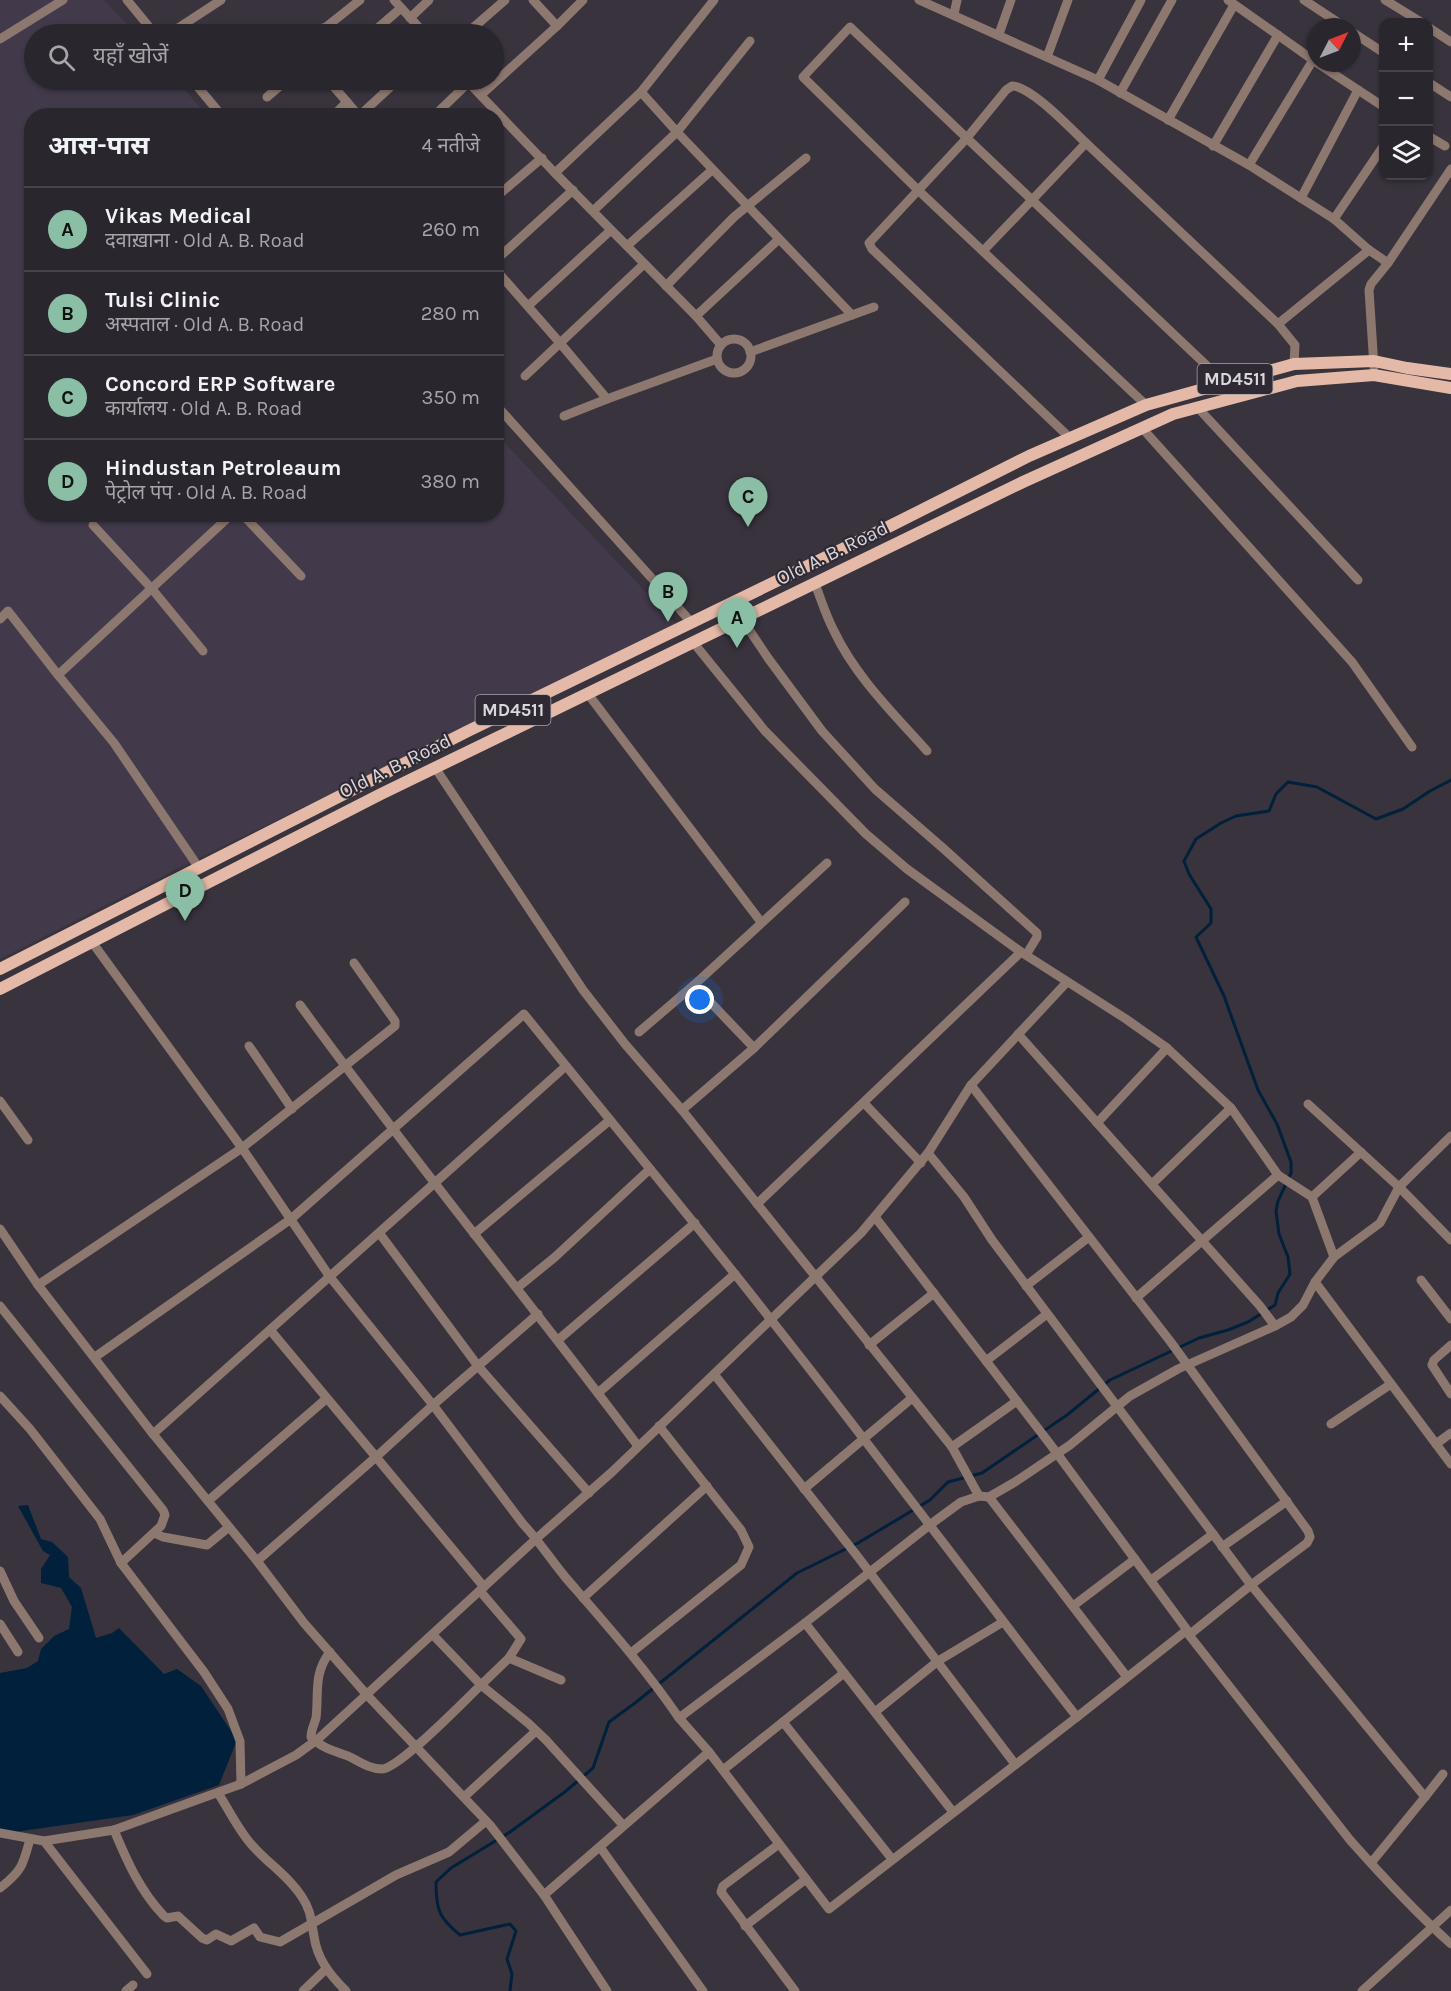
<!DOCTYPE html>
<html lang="hi">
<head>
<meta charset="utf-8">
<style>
  body { margin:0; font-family:Karla,"Noto Sans Devanagari",sans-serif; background:#36323a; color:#f1f3f6 }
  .controls { position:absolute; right:18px; top:18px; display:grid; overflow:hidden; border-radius:12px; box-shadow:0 2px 4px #0004 }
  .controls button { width:54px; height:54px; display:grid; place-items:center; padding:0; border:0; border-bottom:2px solid #46434a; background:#2a262e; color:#f1f3f6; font:30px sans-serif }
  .compass { position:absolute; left:1307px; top:18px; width:54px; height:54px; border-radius:50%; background:#2a262e; box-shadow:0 2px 4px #0004; rotate:48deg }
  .you { position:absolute; left:700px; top:1000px; width:21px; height:21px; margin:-15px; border:4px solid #fff; border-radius:50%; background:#1a73e8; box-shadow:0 0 0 9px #1a73e833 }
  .badge { display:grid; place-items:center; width:39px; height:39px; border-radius:50%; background:#8abfa5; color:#111; font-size:20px; font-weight:700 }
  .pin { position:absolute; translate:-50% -50px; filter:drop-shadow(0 2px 3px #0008) }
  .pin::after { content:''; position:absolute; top:32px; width:21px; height:18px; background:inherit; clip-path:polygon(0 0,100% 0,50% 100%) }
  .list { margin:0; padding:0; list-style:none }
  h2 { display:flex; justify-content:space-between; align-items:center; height:78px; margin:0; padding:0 24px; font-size:26px }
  h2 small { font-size:20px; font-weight:400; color:#a5a5aa }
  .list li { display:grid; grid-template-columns:39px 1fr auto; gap:18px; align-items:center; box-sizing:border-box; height:84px; padding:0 24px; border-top:2px solid #46434a }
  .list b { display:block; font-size:22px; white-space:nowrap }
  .list p { margin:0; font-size:20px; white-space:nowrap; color:#a5a5aa }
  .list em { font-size:20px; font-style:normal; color:#a5a5aa }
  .icon { flex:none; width:33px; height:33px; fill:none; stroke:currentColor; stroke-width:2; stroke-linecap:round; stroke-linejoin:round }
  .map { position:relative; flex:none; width:1451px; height:1991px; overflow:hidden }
  .search { position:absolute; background:#2a262e; box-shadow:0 2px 4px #0004; left:24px; top:24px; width:480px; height:66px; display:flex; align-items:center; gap:15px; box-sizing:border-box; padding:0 21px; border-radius:33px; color:#a5a5aa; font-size:22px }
  .panel { position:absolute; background:#2a262e; box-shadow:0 2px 4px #0004; left:24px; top:108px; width:480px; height:414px; border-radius:24px }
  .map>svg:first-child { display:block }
  .built { fill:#423a4a }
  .water { fill:#01203c }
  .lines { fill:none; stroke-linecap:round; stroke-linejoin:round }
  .stream { stroke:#01203c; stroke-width:3 }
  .minor { stroke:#8d786f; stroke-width:9 }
  .major { stroke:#e4b9a7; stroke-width:12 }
  .labels { text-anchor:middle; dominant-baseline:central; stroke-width:4.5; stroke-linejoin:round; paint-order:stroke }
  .shield { fill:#2e2933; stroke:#a6a2aa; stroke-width:1.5 }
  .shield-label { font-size:18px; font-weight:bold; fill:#d9d6dd }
  .street-label { font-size:20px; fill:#d9d6dd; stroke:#2e2933 }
</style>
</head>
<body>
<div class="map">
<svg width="1451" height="1991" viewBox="0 0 1451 1991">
  <rect width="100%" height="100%" fill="#38333d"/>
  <path class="built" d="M0,0H104L136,34H34V80H176L207,115L32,116V514H496L497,435L677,625L185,865L0,959Z"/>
  <path class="water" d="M28,1505L41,1539L52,1542L68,1557L69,1577L81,1588L96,1638L112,1633L119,1628L164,1674L177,1669L201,1686L237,1740L219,1785L133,1815L8,1833L0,1828V1673L27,1668L38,1661L41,1649L54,1636L69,1629L72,1607L61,1588L41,1583V1569L50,1555L43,1551L18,1506Z"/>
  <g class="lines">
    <path class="stream" d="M510,1991L512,1974L507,1959L516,1931L510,1924L460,1935C439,1918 436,1910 436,1882L451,1868L510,1832L566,1791L593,1768L609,1722L635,1703L797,1573L858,1543L930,1500L948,1482L982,1473L1067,1415L1110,1380L1199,1338L1228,1330L1248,1322L1275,1305L1278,1293L1290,1274L1288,1257L1279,1234L1276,1211L1278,1201L1291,1173V1162L1277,1124L1258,1090L1224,996L1196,937L1211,923V909L1189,874L1184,861L1196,839L1221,823L1236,816L1269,811L1276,794L1288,782L1317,787L1376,819L1403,809L1430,791L1451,780"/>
    <g class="minor">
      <path d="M127,0L155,34"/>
      <path d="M394,0L425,34"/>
      <path d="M533,0L557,26L583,0"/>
      <path d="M714,0L641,92L555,173L696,316L721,345"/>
      <path d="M919,0L1098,80L1249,165L1334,219L1369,250L1388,263"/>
      <path d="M1228,0L1316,62"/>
      <path d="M1304,0L1345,27"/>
      <path d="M1385,0L1421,22"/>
      <path d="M954,14L957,0"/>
      <path d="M410,18L429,0"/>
      <path d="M1428,27L1451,42"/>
      <path d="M1352,32L1384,53"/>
      <path d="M169,34L221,0"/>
      <path d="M306,34L326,27L360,0"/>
      <path d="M371,34L401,8"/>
      <path d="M466,34L505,0"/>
      <path d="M999,34L1011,0"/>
      <path d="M0,39L63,0"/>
      <path d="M1047,57L1068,0"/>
      <path d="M1317,63L1384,107"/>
      <path d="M192,80L222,116"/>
      <path d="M328,80L359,116"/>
      <path d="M466,80L555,173"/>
      <path d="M1098,80L1141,0"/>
      <path d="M1428,82L1451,97"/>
      <path d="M641,92L677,132L852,315L750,352"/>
      <path d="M1120,93L1172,0"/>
      <path d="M481,95L557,26"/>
      <path d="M267,97L287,80"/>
      <path d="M333,116L347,102"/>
      <path d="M359,116L398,80"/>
      <path d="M434,116L469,82"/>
      <path d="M1168,120L1234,5"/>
      <path d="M1428,136L1445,146"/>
      <path d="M1213,146L1278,35"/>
      <path d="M1249,165L1313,60"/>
      <path d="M496,197L542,158"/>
      <path d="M1301,198L1358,90"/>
      <path d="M593,211L677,132L750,41"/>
      <path d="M1334,219L1384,145"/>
      <path d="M627,246L712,170"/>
      <path d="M983,251L1032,200L1224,382"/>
      <path d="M496,260L573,190"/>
      <path d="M496,270L560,343L607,399L717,359"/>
      <path d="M666,286L734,217L806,158"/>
      <path d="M528,306L611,230"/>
      <path d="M852,315L874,307"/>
      <path d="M696,316L779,239"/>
      <path d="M1278,324L1369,250"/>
      <circle cx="734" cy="356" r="17"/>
      <path d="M1374,367L1369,290L1371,284L1388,263L1451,169"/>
      <path d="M525,376L644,264"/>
      <path d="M496,405L692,623"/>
      <path d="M1146,405L919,191L803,77L850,27L1032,200L1086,143L1278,324L1295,345L1294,364"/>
      <path d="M1198,408L1358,580"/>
      <path d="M564,416L607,399"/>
      <path d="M1142,428L1352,662L1412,747"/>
      <path d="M1070,438L872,249L869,243L966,139L1006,90L1012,86C1031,86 1071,129 1086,143"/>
      <path d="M242,514L301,576"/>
      <path d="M93,525L152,589L203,651"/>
      <path d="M815,584C821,599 826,616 834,631C855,676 894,714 927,751"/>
      <path d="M0,619L8,611L58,675L114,743L199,868"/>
      <path d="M742,619L768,658L822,731L875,789L944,849L1037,933V937L1026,955"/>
      <path d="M58,675L232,514"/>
      <path d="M588,694L761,922"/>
      <path d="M436,769L583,990L625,1044L682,1110L754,1048L694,985L639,1032"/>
      <path d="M92,942L242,1148L330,1277L433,1405L523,1524C539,1541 551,1560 566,1578C605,1623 645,1668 679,1718L805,1623L931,1524L961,1502L979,1496L989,1497L1015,1482L1070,1445L1130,1396L1178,1369L1275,1326L1291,1317L1303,1305L1315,1282L1334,1257L1312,1197L1278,1175L1231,1108L1167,1048L1126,1019L1021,952L907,869L866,834L765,731L693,642"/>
      <path d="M694,985L827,863"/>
      <path d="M300,1005C409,1155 527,1298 638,1446"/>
      <path d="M1018,1034L1260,1306L1275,1326"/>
      <path d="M249,1046L292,1109"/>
      <path d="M754,1048L905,902"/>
      <path d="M971,1085L1170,1341L1308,1531L1310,1537L1307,1543L1251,1585L1213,1534"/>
      <path d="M0,1101L28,1140"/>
      <path d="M864,1103L921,1163"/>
      <path d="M1308,1104L1399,1187L1451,1240"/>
      <path d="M682,1110L952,1447L1017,1401"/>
      <path d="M1097,1123L1167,1048"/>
      <path d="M928,1153L964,1197L992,1240L1213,1534L1151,1580"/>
      <path d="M1152,1184L1231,1108"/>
      <path d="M1312,1197L1361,1152"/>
      <path d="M757,1204L1021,952"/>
      <path d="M875,1217L1050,1444L1187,1630L1077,1717"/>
      <path d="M0,1229L38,1285L153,1434L257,1561L304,1623L367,1695L490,1825L544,1895L709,1752L679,1718"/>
      <path d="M380,1234L478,1366L589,1493"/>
      <path d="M474,1234L610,1120"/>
      <path d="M1334,1257L1380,1223L1399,1187L1451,1136"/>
      <path d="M1421,1280L1451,1319"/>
      <path d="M1315,1282L1451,1464"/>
      <path d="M38,1285L242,1148L395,1026V1021L354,963"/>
      <path d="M1026,1286L1089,1237"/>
      <path d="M517,1288L555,1257L650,1169"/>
      <path d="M1136,1298L1278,1175"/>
      <path d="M0,1306L163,1510L165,1515L161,1526L121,1563L204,1672L228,1709L240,1741L241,1784L114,1830L44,1841L0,1833"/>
      <path d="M271,1331L376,1457L433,1405L538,1314"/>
      <path d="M558,1340L695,1223"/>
      <path d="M869,1345L934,1293"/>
      <path d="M1451,1345L1434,1360L1432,1365L1451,1394"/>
      <path d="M95,1357L291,1219L524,1014C606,1116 691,1217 772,1321C875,1451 974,1585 1077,1717L829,1909L709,1752"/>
      <path d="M986,1361L1047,1314"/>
      <path d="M714,1374L858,1557L1015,1764"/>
      <path d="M598,1393L735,1274"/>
      <path d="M0,1396L30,1429L100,1519L121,1563"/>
      <path d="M1331,1424L1391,1384"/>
      <path d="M153,1434L566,1066"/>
      <path d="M1436,1444L1451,1433"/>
      <path d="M952,1447L979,1496"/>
      <path d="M804,1489L912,1398"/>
      <path d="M989,1497L1127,1677"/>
      <path d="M208,1501L326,1399"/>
      <path d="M154,1533L163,1537L207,1545L229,1527"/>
      <path d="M1222,1547L1287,1501"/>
      <path d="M257,1561L376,1457L484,1587"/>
      <path d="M0,1571L14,1601L39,1638"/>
      <path d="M480,1591L521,1639L509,1658L481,1685L528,1723L546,1740L623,1825"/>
      <path d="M583,1598L707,1486"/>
      <path d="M1073,1606L1135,1559"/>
      <path d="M805,1623L953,1812"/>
      <path d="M0,1624L18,1652"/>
      <path d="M330,1652C313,1674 319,1693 316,1718C314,1725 311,1730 311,1737C321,1748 335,1751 348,1756C359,1761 369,1769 382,1769C400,1768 464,1701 481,1685L433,1635"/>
      <path d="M631,1653L741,1565L749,1547L741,1530L659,1426"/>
      <path d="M509,1658L561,1680"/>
      <path d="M875,1712L938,1661L1003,1622"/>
      <path d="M783,1722L892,1859"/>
      <path d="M723,1770L844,1673"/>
      <path d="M241,1784L296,1755L318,1739L537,1538L612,1472L861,1233L928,1153L971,1085L1067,982"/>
      <path d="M218,1793C229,1810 238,1829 251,1844C267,1863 288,1875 302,1897C311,1910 311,1921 314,1936C317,1959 330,1975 346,1991"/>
      <path d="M464,1797L536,1731"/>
      <path d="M1425,1797L1443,1774"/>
      <path d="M114,1830C127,1861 140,1891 164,1916L167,1918L178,1916L202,1938L207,1940L216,1934L231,1941L254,1928L260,1937L280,1942L396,1875L449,1852L486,1821"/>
      <path d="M44,1841L147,1974"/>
      <path d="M779,1844L723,1886L721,1892L795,1991"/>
      <path d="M600,1847L703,1991"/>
      <path d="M1371,1863L1425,1797L1251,1585L1189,1635L1350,1840C1382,1876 1415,1912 1451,1944"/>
      <path d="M0,1888C22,1871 23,1865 30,1839"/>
      <path d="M544,1895L607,1991"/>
      <path d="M745,1926L806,1879"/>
      <path d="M126,1991L133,1985"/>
      <path d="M303,1991L326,1969"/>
      <path d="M1362,1991L1451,1910"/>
    </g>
    <g class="major">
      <path d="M0,969L468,731L890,526L1029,456L1146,405L1294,364L1374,361L1407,368L1451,374"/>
      <path d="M0,989L381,794L1023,482L1173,414L1297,381L1374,375L1451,388"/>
    </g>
  </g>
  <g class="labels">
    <g class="shield">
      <rect x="1197.5" y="364" width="75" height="30" rx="4.5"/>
      <rect x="475.5" y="695" width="75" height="30" rx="4.5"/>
    </g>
    <g class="shield-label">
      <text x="1235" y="379">MD4511</text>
      <text x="513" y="710">MD4511</text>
    </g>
    <g class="street-label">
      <text transform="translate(832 553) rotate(-26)">Old A. B. Road</text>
      <text transform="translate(395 766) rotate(-26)">Old A. B. Road</text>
    </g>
  </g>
</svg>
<div class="controls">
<button>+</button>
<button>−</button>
<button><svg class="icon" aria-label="layers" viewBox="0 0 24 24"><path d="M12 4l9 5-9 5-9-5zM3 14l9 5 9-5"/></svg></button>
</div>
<svg class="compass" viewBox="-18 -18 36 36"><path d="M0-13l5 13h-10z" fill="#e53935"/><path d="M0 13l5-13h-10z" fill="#a5a5aa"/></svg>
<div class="you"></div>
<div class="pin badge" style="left:737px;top:648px">A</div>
<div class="pin badge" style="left:668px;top:622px">B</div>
<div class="pin badge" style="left:748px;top:527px">C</div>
<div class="pin badge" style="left:185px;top:921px">D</div>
<div class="search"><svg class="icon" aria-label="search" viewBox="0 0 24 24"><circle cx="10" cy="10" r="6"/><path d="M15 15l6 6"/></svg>यहाँ खोजें</div>
<section class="panel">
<h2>आस-पास<small>4 नतीजे</small></h2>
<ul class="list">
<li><span class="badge">A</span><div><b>Vikas Medical</b><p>दवाख़ाना · Old A. B. Road</p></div><em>260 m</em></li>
<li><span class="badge">B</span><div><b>Tulsi Clinic</b><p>अस्पताल · Old A. B. Road</p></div><em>280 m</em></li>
<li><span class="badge">C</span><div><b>Concord ERP Software</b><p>कार्यालय · Old A. B. Road</p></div><em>350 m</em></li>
<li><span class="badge">D</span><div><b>Hindustan Petroleaum</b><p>पेट्रोल पंप · Old A. B. Road</p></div><em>380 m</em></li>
</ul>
</section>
</div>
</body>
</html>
